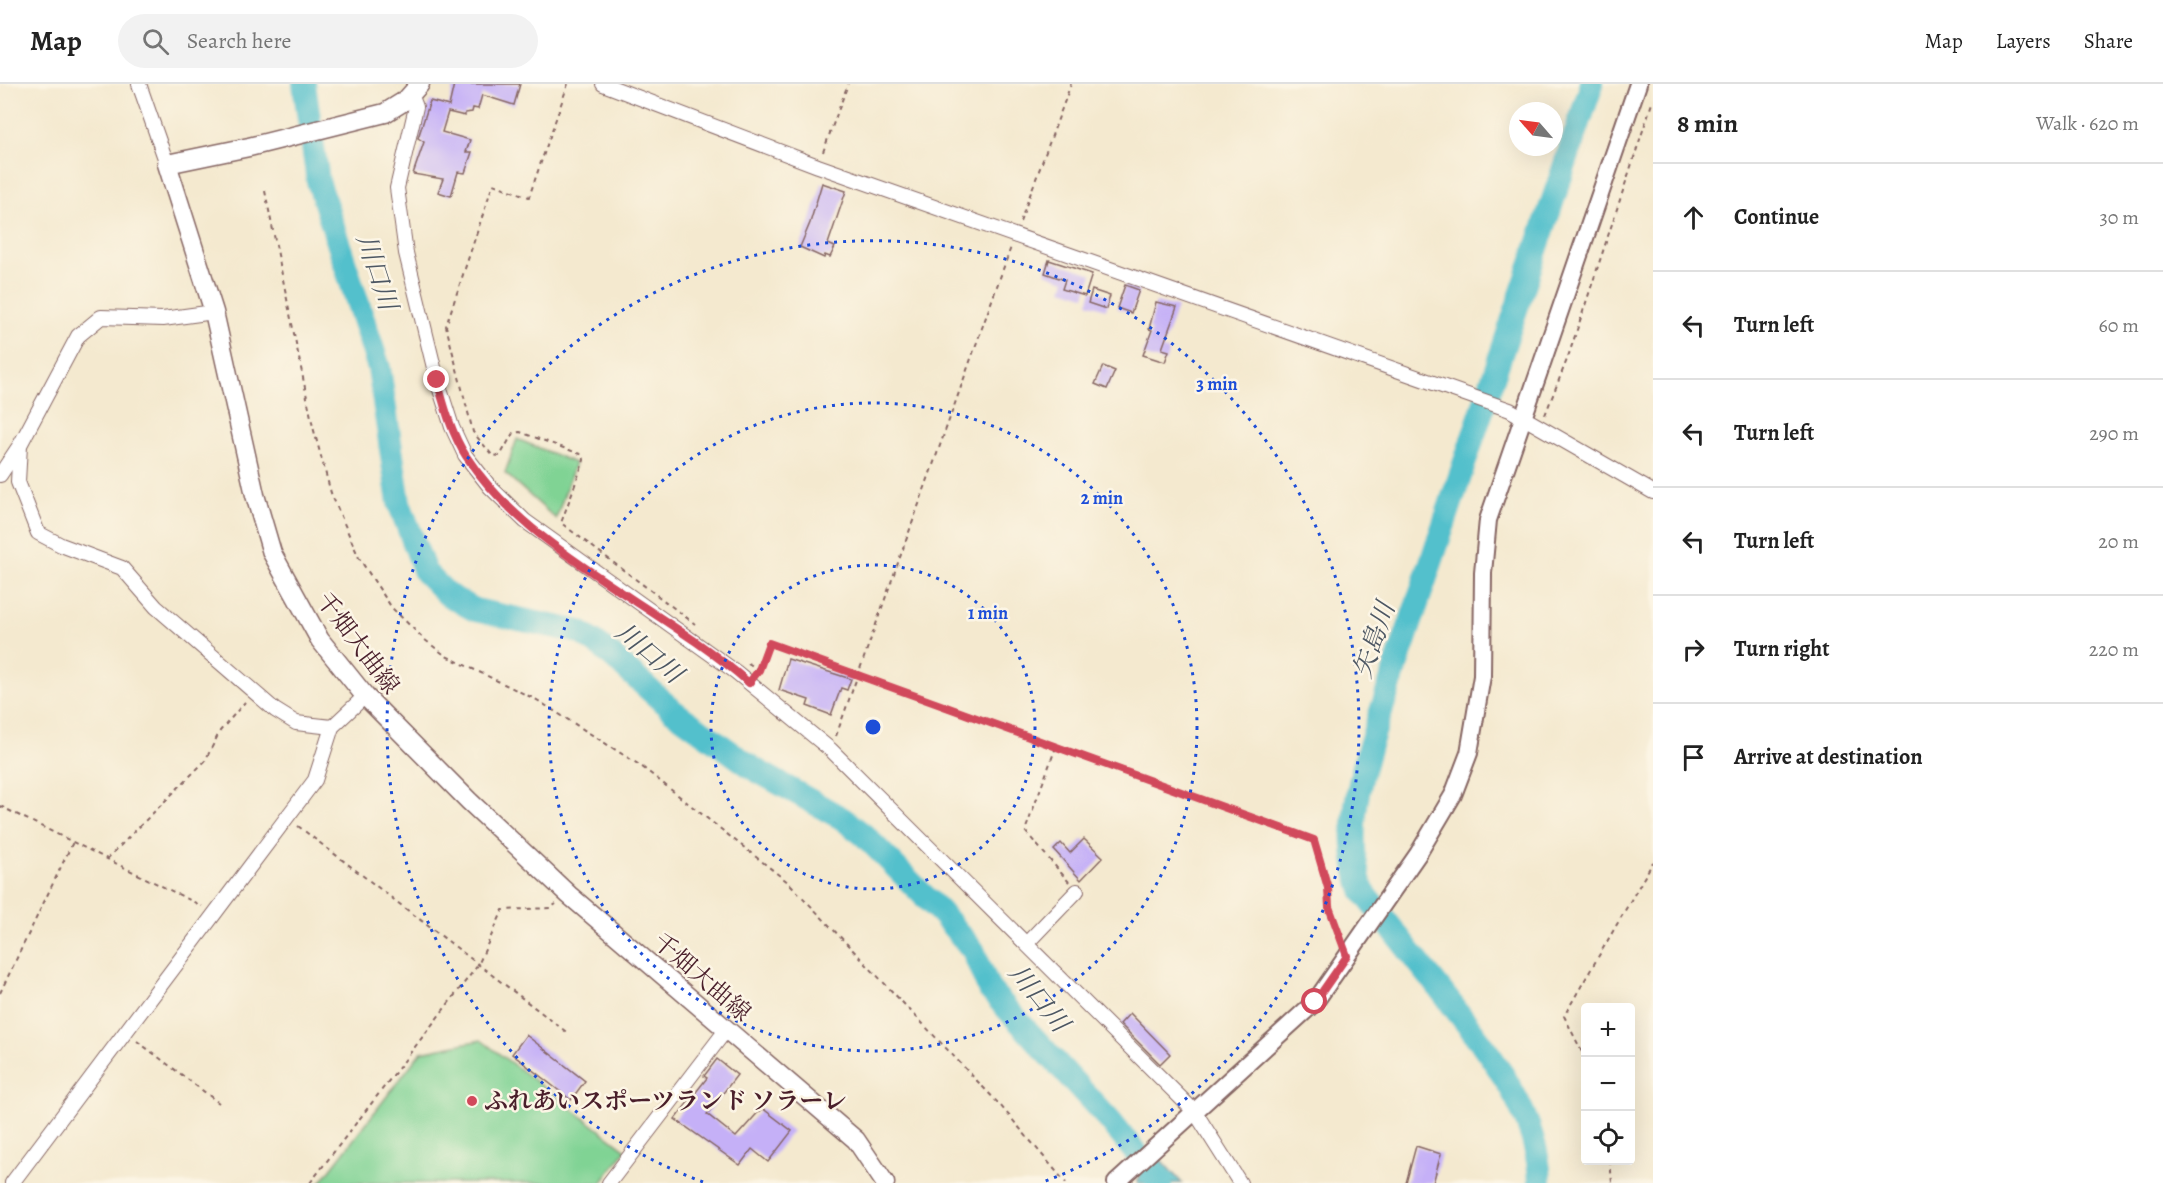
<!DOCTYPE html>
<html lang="en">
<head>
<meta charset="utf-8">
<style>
  body { margin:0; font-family:Alegreya,"Noto Serif JP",serif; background:#f2f2f2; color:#222 }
  .controls { position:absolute; right:18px; bottom:18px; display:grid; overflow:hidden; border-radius:6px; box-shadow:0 6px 24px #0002 }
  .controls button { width:54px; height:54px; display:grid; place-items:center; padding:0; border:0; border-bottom:2px solid #e0e0e0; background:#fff; color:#222; font:30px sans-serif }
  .compass { position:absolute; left:1509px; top:18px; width:54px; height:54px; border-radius:50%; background:#fff; box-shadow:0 6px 24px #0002; rotate:298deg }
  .stop { position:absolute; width:18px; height:18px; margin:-14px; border:4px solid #d1495b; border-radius:50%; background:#fff }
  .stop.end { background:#d1495b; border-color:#fff; box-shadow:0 2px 6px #0008 }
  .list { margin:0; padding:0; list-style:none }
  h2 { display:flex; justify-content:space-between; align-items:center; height:78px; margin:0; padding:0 24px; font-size:26px }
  h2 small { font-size:20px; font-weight:400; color:#767676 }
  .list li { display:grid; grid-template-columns:39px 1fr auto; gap:18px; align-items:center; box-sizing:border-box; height:108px; padding:0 24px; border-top:2px solid #e0e0e0 }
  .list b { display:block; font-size:22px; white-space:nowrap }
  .list em { font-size:20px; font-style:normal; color:#767676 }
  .icon { flex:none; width:33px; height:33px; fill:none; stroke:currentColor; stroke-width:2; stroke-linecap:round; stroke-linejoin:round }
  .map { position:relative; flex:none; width:1653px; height:1099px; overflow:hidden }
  header { display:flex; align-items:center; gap:36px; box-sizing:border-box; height:84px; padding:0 30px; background:#fff; border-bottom:2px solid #e0e0e0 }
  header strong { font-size:28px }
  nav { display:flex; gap:33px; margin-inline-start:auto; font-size:21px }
  .search { width:420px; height:54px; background:#f2f2f2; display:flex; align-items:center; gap:15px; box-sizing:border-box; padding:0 21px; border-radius:33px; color:#767676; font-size:22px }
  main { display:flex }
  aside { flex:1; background:#fff }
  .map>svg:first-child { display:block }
  .green { fill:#80d394; stroke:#657960; stroke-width:1.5 }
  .water { fill:#53c0cc; stroke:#4e707c; stroke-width:1.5 }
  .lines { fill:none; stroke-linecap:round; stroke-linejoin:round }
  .river { stroke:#53c0cc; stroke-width:24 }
  .building { fill:#c5b0f7 }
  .minor-casing { stroke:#866664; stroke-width:16 }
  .tertiary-casing { stroke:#866664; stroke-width:20 }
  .secondary-casing { stroke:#866664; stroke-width:21 }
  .path { stroke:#866664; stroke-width:2; stroke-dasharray:4.5 4.5; stroke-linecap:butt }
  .minor { stroke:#fff; stroke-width:14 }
  .tertiary { stroke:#fff; stroke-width:16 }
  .secondary { stroke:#fff; stroke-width:18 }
  .route { stroke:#d1495b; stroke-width:8 }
  .ring { fill:none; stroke:#1d4ed8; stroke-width:3; stroke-dasharray:3 6 }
  .poi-dot { fill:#d1495b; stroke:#fcf5e5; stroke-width:2 }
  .labels { text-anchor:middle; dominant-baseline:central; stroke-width:5; stroke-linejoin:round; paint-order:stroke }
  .street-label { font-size:24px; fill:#4a1f2b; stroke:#fcf5e5 }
  .poi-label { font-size:24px; font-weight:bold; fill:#4a1f2b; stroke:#fcf5e5; text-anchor:start }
  .water-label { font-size:26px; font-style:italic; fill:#4d5763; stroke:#fcf5e5 }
  .centre { fill:#1d4ed8; stroke:#fcf5e5; stroke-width:3 }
  .ring-label { font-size:18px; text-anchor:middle; font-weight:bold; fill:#1d4ed8; stroke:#fcf5e5; stroke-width:5; stroke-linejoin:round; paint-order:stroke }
</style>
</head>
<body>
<header>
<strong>Map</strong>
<div class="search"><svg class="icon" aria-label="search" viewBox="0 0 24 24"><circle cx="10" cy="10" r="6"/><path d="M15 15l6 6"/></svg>Search here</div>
<nav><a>Map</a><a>Layers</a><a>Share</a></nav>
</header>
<main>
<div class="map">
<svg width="1653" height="1099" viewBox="0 0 1653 1099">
  <rect width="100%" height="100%" fill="#fcf5e5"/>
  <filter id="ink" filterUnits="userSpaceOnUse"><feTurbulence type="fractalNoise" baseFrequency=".0167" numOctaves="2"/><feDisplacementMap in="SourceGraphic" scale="12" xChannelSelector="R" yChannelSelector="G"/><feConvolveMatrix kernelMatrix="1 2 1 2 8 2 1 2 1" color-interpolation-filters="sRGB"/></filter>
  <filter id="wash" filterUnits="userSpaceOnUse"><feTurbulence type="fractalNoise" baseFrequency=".008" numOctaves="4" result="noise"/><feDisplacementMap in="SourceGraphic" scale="24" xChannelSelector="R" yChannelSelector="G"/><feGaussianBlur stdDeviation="1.35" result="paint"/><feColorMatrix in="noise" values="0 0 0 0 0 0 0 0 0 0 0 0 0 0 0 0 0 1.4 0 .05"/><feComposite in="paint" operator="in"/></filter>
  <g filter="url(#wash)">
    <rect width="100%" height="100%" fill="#f4e9cf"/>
    <g class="green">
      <path d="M517,355L575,379L556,435L505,389Z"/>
      <path d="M481,956L626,1066L601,1099H320L421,968Z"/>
    </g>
    <path class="water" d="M1160,1075L1182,1099H1138L1137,1097Z"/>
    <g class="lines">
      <g class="river">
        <path d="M304,0L318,97L379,284L399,419L425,488L448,511L475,526L580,548L604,565L672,626L754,685L843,735L865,752L941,829L973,866L989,905L1110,1037L1160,1099"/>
        <path d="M1540,1099C1538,1024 1483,961 1439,904C1413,872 1388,840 1363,807C1338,743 1368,668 1388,606L1592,0"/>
      </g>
    </g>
    <g id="blocks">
      <g class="building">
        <path d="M454,0H520L514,21L482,11L478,25L473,24L472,28L465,29V32L448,28L442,48L470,56L466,68H472L465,89L458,88L451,112L438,108L443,95L413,90L424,58L418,54L430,17L449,22Z"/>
        <path d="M822,99L846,107L828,160L835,163L830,173L825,171L824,174L800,163L810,139Z"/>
        <path d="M1049,176L1092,190L1085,212L1062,205L1065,196L1045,189Z"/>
        <path d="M1125,201L1139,206L1131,229L1117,224Z"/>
        <path d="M1092,206L1110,212L1106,225L1088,219Z"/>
        <path d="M1156,218L1177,223L1162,265L1169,267L1165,278L1143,271L1152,246L1149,245Z"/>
        <path d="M1103,282L1115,287L1107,305L1095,300Z"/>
        <path d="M788,575L851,595L847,606L841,604L831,631L807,622L809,616L779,606Z"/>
        <path d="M1084,755L1103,773L1081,796L1054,766L1061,759L1070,769Z"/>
        <path d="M1130,929L1170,970L1160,980L1120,940Z"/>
        <path d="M526,951L585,997L571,1016L512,970Z"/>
        <path d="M717,975L737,991L707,1030L736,1053L762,1024L792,1047L768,1078L752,1065L740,1081L675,1035L707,994L704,992Z"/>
        <path d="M1416,1062L1441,1070L1433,1099H1406Z"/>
      </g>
    </g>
  </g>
  <g filter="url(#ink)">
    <use href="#blocks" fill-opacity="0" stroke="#866664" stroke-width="1.5"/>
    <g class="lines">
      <defs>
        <g id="minor">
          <path d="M139,0L167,80"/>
          <path d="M603,0L818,82L1510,326L1653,408"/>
          <path d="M411,10L416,23L397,104L406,169L437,296L452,343L465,371L490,403L525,437L736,588L831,666L1195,1028L1240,1099"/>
          <path d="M20,361L18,398L38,449L61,461L122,484L156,523L275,626L296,639L332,643"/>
          <path d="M0,391L20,361L78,252L101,233L163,235L214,228"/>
          <path d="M1027,859L1077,807"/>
          <path d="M12,1099L315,696L332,643L365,612"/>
          <path d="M609,1099L726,946"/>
        </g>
        <path id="tertiary" d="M1116,1099L1315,918L1418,770L1453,711L1469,669L1482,592L1483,489L1488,436L1638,0"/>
        <path id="secondary" d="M420,0L406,16L385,29L249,63L167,80L214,228L255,411L272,469L320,556L365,612L469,717L569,811L856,1056L885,1099"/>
      </defs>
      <use href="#minor" class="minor-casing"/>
      <use href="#tertiary" class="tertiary-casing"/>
      <use href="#secondary" class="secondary-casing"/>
      <g class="path">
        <path d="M568,0L529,113L493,100L446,242L473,348L492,371L500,372L513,349L520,348L583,371L584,376L561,439L695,540"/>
        <path d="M823,68L848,0"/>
        <path d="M265,107L313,343L331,409L359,474L392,524L425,556L446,572L537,616L641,682L789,799L1000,1021L1066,1099"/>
        <path d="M1020,138L1071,0"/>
        <path d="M1545,331L1568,273L1653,16"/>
        <path d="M748,579L759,586"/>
        <path d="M758,588L769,559L1314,756L1328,804L1329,823L1342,855"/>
        <path d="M836,652L1011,163"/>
        <path d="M1056,663L1025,747L1069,798"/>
        <path d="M0,722L202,822"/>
        <path d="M298,742L569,950"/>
        <path d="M107,775L205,677L220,647L245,618"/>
        <path d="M0,909L73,758"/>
        <path d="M137,957L219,1019"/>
        <path d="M1586,976L1564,932L1653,778"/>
        <path d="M1610,1076L1612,1099"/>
        <path d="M310,1099L478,881L503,826L550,824L556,820"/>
      </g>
      <use href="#minor" class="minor"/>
      <use href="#tertiary" class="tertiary"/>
      <use href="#secondary" class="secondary"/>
    </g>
  </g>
  <g class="lines" filter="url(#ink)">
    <path class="route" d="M437,296C444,321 451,349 466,372C530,470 662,522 749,599L759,586L769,559L1314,756L1328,804L1329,823L1347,872L1315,918"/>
  </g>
  <g class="ring">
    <circle cx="873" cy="643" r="162"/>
    <circle cx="873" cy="643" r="324"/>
    <path d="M703 1098A486 486 0 1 1 1043 1098"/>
  </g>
  <circle class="poi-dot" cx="472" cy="1017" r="6"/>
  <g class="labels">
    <g class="street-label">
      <text transform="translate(358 559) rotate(53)">千畑大曲線</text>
      <text transform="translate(702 893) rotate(41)">千畑大曲線</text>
    </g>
    <g class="poi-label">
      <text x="484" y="1017">ふれあいスポーツランド ソラーレ</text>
    </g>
    <g class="water-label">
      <text transform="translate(377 188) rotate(72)">川口川</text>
      <text transform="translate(1374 556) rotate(-71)">矢島川</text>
      <text transform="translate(649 569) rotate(40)">川口川</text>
      <text transform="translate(1039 914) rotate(51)">川口川</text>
    </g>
  </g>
  <circle cx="873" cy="643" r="9" class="centre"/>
  <g class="ring-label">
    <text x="1217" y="306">3 min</text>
    <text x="1102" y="420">2 min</text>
    <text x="988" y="535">1 min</text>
  </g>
</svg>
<div class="controls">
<button>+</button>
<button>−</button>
<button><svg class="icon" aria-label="locate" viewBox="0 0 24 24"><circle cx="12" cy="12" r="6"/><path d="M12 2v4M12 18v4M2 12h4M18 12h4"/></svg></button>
</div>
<svg class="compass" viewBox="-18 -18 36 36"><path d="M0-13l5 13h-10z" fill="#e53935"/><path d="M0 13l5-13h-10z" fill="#767676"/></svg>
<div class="stop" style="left:1315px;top:918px"></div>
<div class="stop end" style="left:437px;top:296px"></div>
</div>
<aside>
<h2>8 min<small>Walk · 620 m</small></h2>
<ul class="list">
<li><svg class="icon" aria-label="ahead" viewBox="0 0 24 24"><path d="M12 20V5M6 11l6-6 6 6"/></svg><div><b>Continue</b></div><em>30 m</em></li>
<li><svg class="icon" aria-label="left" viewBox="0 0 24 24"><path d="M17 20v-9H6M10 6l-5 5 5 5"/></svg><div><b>Turn left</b></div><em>60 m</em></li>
<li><svg class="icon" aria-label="left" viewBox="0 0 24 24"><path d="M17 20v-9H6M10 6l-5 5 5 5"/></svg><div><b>Turn left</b></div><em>290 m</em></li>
<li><svg class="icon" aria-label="left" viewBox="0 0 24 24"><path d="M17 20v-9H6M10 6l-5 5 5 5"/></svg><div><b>Turn left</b></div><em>20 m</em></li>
<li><svg class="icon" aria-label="right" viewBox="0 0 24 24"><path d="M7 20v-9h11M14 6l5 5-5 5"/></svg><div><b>Turn right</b></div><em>220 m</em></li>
<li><svg class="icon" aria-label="arrive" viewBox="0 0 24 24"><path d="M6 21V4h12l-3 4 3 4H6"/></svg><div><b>Arrive at destination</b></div></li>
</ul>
</aside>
</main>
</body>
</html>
